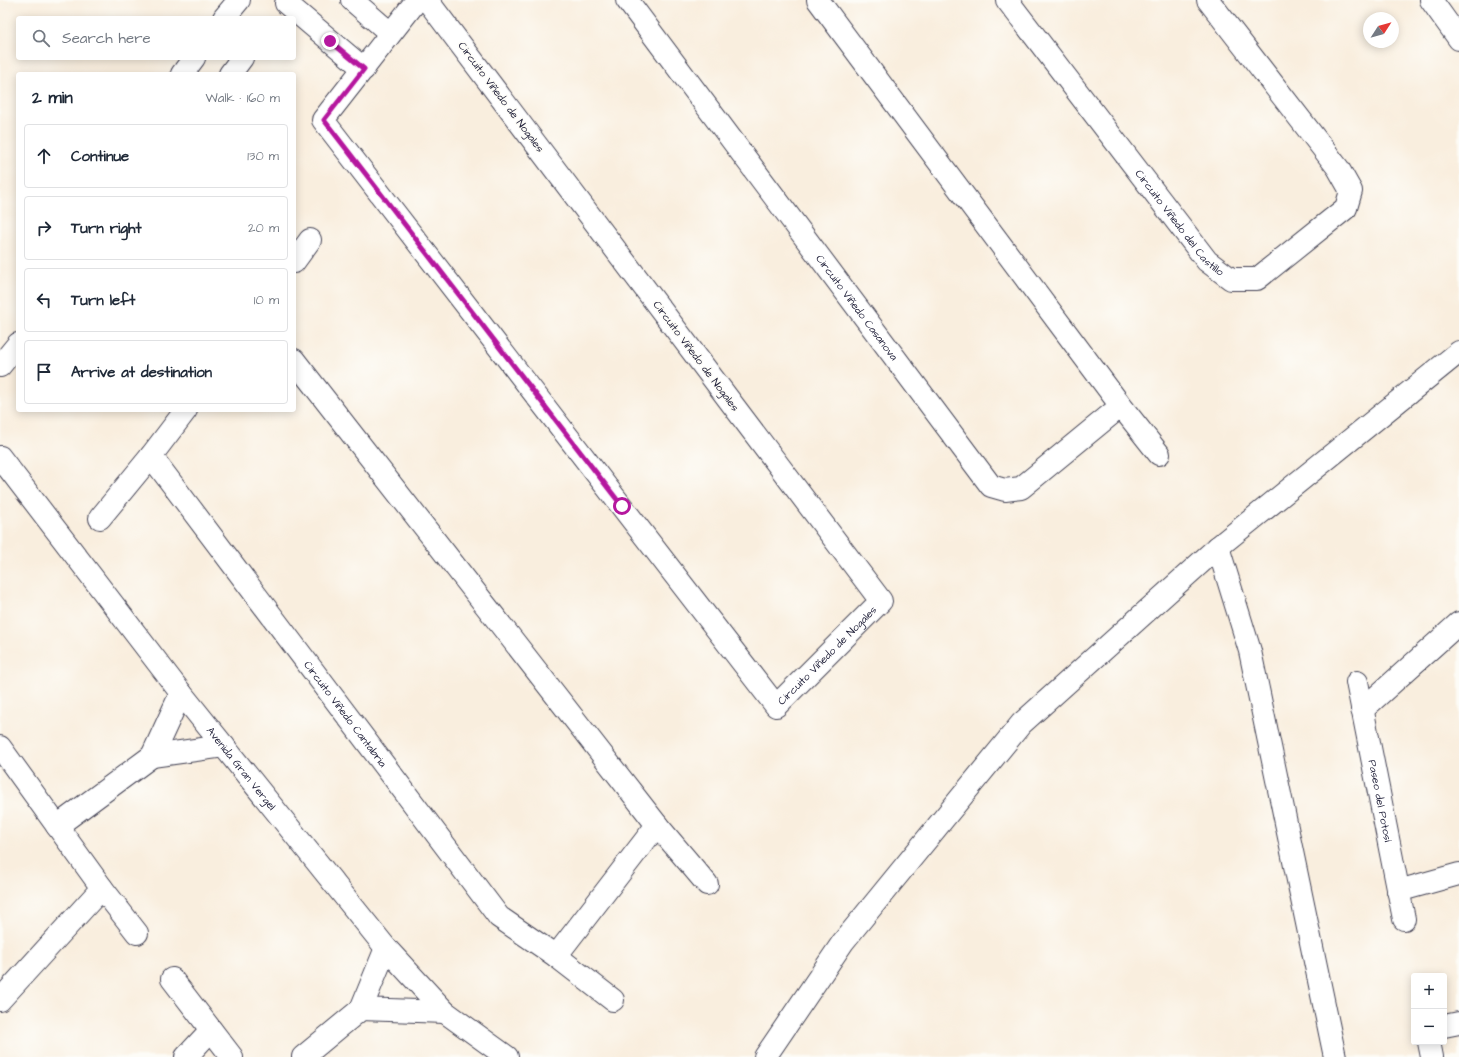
<!DOCTYPE html>
<html lang="en">
<head>
<meta charset="utf-8">
<style>
  body { margin:0; font-family:"Architects Daughter",sans-serif; background:#f6f6f7; color:#1f2937 }
  .controls { position:absolute; right:12px; bottom:12px; display:grid; overflow:hidden; border-radius:4px; box-shadow:0 2px 10px #0003 }
  .controls button { width:36px; height:36px; display:grid; place-items:center; padding:0; border:0; border-bottom:1px solid #e0e1e3; background:#fff; color:#1f2937; font:20px sans-serif }
  .compass { position:absolute; left:1363px; top:12px; width:36px; height:36px; border-radius:50%; background:#fff; box-shadow:0 2px 10px #0003; rotate:54deg }
  .stop { position:absolute; width:12px; height:12px; margin:-9px; border:3px solid #b5179e; border-radius:50%; background:#fff }
  .stop.end { background:#b5179e; border-color:#fff; box-shadow:0 1px 4px #0008 }
  .list { margin:0; padding:0; list-style:none }
  h2 { display:flex; justify-content:space-between; align-items:center; height:52px; margin:0; padding:0 16px; font-size:17px }
  h2 small { font-size:13px; font-weight:400; color:#747a83 }
  .list li { display:grid; grid-template-columns:26px 1fr auto; gap:12px; align-items:center; box-sizing:border-box; height:64px; margin:0 8px 8px; padding:0 8px; border:1px solid #e0e1e3; border-radius:4px }
  .list b { display:block; font-size:15px; white-space:nowrap }
  .list em { font-size:13px; font-style:normal; color:#747a83 }
  .icon { flex:none; width:22px; height:22px; fill:none; stroke:currentColor; stroke-width:2; stroke-linecap:round; stroke-linejoin:round }
  .map { position:relative; flex:none; width:1459px; height:1057px; overflow:hidden }
  .search { position:absolute; background:#fff; box-shadow:0 2px 10px #0003; left:16px; top:16px; width:280px; height:44px; display:flex; align-items:center; gap:10px; box-sizing:border-box; padding:0 14px; border-radius:4px; color:#747a83; font-size:15px }
  .panel { position:absolute; background:#fff; box-shadow:0 2px 10px #0003; left:16px; top:72px; width:280px; height:340px; border-radius:4px }
  .map>svg:first-child { display:block }
  .lines { fill:none; stroke-linecap:round; stroke-linejoin:round }
  .minor-casing { stroke:#424153; stroke-width:24 }
  .minor { stroke:#fff; stroke-width:22 }
  .route { stroke:#b5179e; stroke-width:5 }
  .labels { text-anchor:middle; dominant-baseline:central; stroke-width:3; stroke-linejoin:round; paint-order:stroke }
  .street-label { font-size:11px; fill:#22223b; stroke:#fdfcf7 }
</style>
</head>
<body>
<div class="map">
<svg width="1459" height="1057" viewBox="0 0 1459 1057">
  <rect width="100%" height="100%" fill="#fdfcf7"/>
  <filter id="ink" filterUnits="userSpaceOnUse"><feTurbulence type="fractalNoise" baseFrequency=".025" numOctaves="2"/><feDisplacementMap in="SourceGraphic" scale="8" xChannelSelector="R" yChannelSelector="G"/><feConvolveMatrix kernelMatrix="1 2 1 2 8 2 1 2 1" color-interpolation-filters="sRGB"/></filter>
  <filter id="wash" filterUnits="userSpaceOnUse"><feTurbulence type="fractalNoise" baseFrequency=".012" numOctaves="4" result="noise"/><feDisplacementMap in="SourceGraphic" scale="16" xChannelSelector="R" yChannelSelector="G"/><feGaussianBlur stdDeviation="0.9" result="paint"/><feColorMatrix in="noise" values="0 0 0 0 0 0 0 0 0 0 0 0 0 0 0 0 0 1.4 0 .05"/><feComposite in="paint" operator="in"/></filter>
  <g filter="url(#wash)">
    <rect width="100%" height="100%" fill="#f9eede"/>
  </g>
  <g filter="url(#ink)">
    <g class="lines">
      <defs>
        <g id="minor">
          <path d="M352,0L390,33"/>
          <path id="s1" d="M417,0L323,120L776,706L881,601L427,0"/>
          <path id="s2" d="M627,0L991,486L1005,490L1021,488L1121,406"/>
          <path d="M818,0L1121,406L1159,454"/>
          <path id="s3" d="M1007,0L1207,261L1231,279H1257L1346,208L1351,191L1338,168L1208,0"/>
          <path d="M1431,0L1459,39"/>
          <path d="M286,3L364,69"/>
          <path d="M224,18L239,0"/>
          <path d="M182,74L194,58"/>
          <path d="M230,74L242,58"/>
          <path d="M294,262L310,240"/>
          <path d="M294,360L657,825L707,884"/>
          <path d="M0,366L18,344"/>
          <path id="s4" d="M151,456L499,917L556,956L613,1000"/>
          <path id="s5" d="M0,457L181,693L386,948L445,1012L507,1057"/>
          <path d="M100,518L151,456L186,410"/>
          <path d="M1218,547L1250,651L1335,1057"/>
          <path id="s6" d="M1357,682L1404,919"/>
          <path d="M181,693L152,756L224,746"/>
          <path d="M1362,710L1459,623"/>
          <path d="M0,747L102,888L0,1000"/>
          <path d="M57,826L152,756"/>
          <path d="M102,888L137,933"/>
          <path d="M1398,891L1459,874"/>
          <path d="M386,948L361,1009L445,1012"/>
          <path d="M556,956L657,825"/>
          <path d="M172,979L232,1057"/>
          <path d="M1444,1026L1459,1023"/>
          <path d="M1429,1042L1432,1057"/>
          <path d="M186,1057L211,1030"/>
          <path d="M303,1057L361,1009"/>
          <path d="M765,1057L843,942L1021,724L1218,547L1459,352"/>
        </g>
      </defs>
      <use href="#minor" class="minor-casing"/>
      <use href="#minor" class="minor"/>
    </g>
  </g>
  <g class="lines" filter="url(#ink)">
    <path class="route" d="M330,41L364,69L324,120L622,506"/>
  </g>
  <g class="labels">
    <g class="street-label">
      <text transform="translate(501 97) rotate(53)">Circuito Viñedo de Nogales</text>
      <text stroke="none"><textPath href="#s3" startOffset="282">Circuito Viñedo del Castillo</textPath></text>
      <text stroke="none"><textPath href="#s2" startOffset="384">Circuito Viñedo Casanova</textPath></text>
      <text transform="translate(696 356) rotate(53)">Circuito Viñedo de Nogales</text>
      <text stroke="none"><textPath href="#s1" startOffset="965">Circuito Viñedo de Nogales</textPath></text>
      <text stroke="none"><textPath href="#s4" startOffset="323">Circuito Viñedo Cantabria</textPath></text>
      <text stroke="none"><textPath href="#s5" startOffset="394">Avenida Gran Vergel</textPath></text>
      <text stroke="none"><textPath href="#s6" startOffset="121">Paseo del Potosí</textPath></text>
    </g>
  </g>
</svg>
<div class="controls">
<button>+</button>
<button>−</button>
</div>
<svg class="compass" viewBox="-18 -18 36 36"><path d="M0-13l5 13h-10z" fill="#e53935"/><path d="M0 13l5-13h-10z" fill="#747a83"/></svg>
<div class="stop" style="left:622px;top:506px"></div>
<div class="stop end" style="left:330px;top:41px"></div>
<div class="search"><svg class="icon" aria-label="search" viewBox="0 0 24 24"><circle cx="10" cy="10" r="6"/><path d="M15 15l6 6"/></svg>Search here</div>
<section class="panel">
<h2>2 min<small>Walk · 160 m</small></h2>
<ul class="list">
<li><svg class="icon" aria-label="ahead" viewBox="0 0 24 24"><path d="M12 20V5M6 11l6-6 6 6"/></svg><div><b>Continue</b></div><em>130 m</em></li>
<li><svg class="icon" aria-label="right" viewBox="0 0 24 24"><path d="M7 20v-9h11M14 6l5 5-5 5"/></svg><div><b>Turn right</b></div><em>20 m</em></li>
<li><svg class="icon" aria-label="left" viewBox="0 0 24 24"><path d="M17 20v-9H6M10 6l-5 5 5 5"/></svg><div><b>Turn left</b></div><em>10 m</em></li>
<li><svg class="icon" aria-label="arrive" viewBox="0 0 24 24"><path d="M6 21V4h12l-3 4 3 4H6"/></svg><div><b>Arrive at destination</b></div></li>
</ul>
</section>
</div>
</body>
</html>
